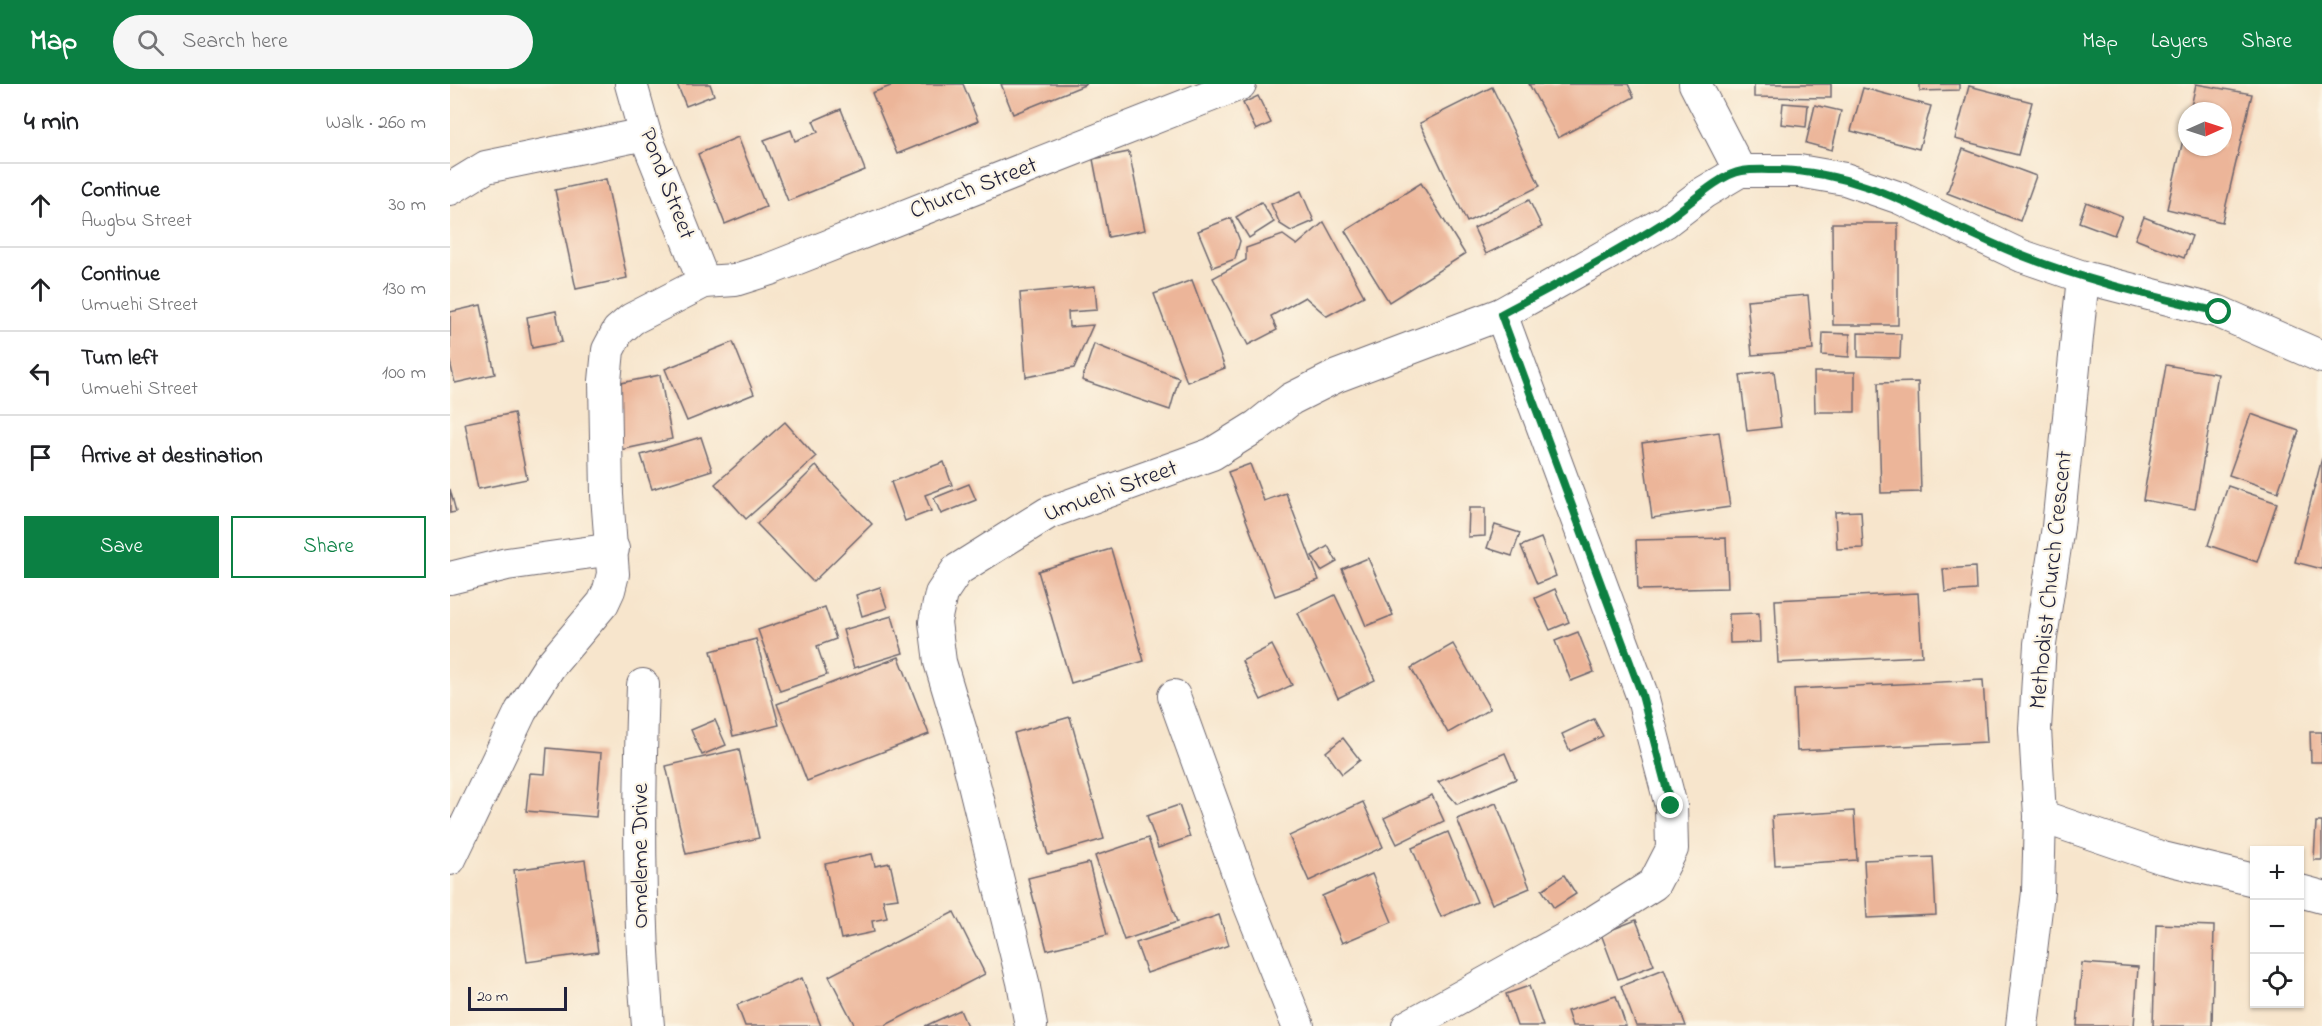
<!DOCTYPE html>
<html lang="en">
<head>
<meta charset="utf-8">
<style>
  body { margin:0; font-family:"Indie Flower",sans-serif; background:#f6f6f6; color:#202124 }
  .controls { position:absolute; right:18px; bottom:18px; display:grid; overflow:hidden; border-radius:0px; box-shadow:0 2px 4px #0004 }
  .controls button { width:54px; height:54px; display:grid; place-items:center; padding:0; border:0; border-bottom:2px solid #e0e0e0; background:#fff; color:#202124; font:30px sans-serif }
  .compass { position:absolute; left:1728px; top:18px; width:54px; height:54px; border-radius:50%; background:#fff; box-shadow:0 2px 4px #0004; rotate:87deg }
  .scale { position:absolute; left:18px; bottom:15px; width:99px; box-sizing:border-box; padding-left:6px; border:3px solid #22223b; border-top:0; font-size:16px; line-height:21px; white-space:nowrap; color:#22223b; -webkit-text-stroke:4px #fcf5e5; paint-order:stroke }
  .stop { position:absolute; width:18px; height:18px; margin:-14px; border:4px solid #0b8043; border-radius:50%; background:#fff }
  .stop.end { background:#0b8043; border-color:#fff; box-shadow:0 2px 6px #0008 }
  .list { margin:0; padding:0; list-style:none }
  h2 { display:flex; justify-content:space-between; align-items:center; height:78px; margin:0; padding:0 24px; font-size:26px }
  h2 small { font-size:20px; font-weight:400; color:#757577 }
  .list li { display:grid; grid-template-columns:39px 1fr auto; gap:18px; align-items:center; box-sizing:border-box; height:84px; padding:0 24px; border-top:2px solid #e0e0e0 }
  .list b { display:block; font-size:22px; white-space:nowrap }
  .list p { margin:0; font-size:20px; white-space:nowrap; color:#757577 }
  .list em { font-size:20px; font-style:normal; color:#757577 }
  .actions { display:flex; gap:12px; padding:18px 24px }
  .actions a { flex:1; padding:14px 0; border:2px solid #0b8043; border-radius:0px; text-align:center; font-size:21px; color:#0b8043 }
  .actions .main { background:#0b8043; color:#fff }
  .icon { flex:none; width:33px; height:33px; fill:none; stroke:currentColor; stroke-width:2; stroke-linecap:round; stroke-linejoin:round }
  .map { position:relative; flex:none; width:1872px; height:942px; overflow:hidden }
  header { display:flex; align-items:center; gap:36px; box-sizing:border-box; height:84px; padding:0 30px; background:#0b8043; color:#fff }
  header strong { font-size:28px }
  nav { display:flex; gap:33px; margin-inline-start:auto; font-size:21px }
  .search { width:420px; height:54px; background:#f6f6f6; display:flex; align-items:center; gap:15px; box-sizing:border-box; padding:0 21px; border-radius:33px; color:#757577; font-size:22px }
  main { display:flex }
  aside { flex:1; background:#fff }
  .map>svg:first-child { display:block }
  .building { fill:#ecb599 }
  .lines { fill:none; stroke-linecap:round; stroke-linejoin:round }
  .minor-casing { stroke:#6d666e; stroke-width:34 }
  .minor { stroke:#fff; stroke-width:32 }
  .route { stroke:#0b8043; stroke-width:8 }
  .labels { text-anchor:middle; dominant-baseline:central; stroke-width:4.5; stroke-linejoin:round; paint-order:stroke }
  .street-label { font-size:24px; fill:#22223b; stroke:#fcf5e5 }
</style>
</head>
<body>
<header>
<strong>Map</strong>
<div class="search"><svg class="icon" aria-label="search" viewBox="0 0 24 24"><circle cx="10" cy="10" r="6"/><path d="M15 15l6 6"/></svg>Search here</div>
<nav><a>Map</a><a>Layers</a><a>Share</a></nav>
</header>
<main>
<aside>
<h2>4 min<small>Walk · 260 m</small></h2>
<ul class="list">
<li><svg class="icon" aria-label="ahead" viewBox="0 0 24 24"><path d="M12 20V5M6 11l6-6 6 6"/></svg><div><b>Continue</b><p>Awgbu Street</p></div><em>30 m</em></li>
<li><svg class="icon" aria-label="ahead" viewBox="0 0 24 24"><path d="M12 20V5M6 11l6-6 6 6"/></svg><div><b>Continue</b><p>Umuehi Street</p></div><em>130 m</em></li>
<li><svg class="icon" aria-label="left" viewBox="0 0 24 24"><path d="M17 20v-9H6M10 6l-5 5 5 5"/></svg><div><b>Turn left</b><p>Umuehi Street</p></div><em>100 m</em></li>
<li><svg class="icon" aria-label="arrive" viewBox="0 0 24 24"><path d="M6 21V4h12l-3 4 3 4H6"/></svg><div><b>Arrive at destination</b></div></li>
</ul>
<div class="actions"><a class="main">Save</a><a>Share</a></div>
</aside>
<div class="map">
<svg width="1872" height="942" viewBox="0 0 1872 942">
  <rect width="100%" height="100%" fill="#fcf5e5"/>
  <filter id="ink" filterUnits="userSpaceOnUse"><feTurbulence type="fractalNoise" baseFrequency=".0167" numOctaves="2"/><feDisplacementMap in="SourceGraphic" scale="12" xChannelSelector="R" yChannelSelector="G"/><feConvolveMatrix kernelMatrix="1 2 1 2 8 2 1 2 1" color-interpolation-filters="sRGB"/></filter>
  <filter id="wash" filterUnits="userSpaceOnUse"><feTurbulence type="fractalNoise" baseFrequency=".008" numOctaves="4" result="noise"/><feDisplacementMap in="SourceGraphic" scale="24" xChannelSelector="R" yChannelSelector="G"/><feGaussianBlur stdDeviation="1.35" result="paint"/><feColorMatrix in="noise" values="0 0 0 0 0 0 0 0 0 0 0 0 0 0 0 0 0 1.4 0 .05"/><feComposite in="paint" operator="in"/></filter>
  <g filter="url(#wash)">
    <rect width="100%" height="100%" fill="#f7e5cc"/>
    <g id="blocks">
      <g class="building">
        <path d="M227,0H260L264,11L236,22Z"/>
        <path d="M446,0H513L528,37L447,70L422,9Z"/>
        <path d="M551,0H637L563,30Z"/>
        <path d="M1079,0H1178L1184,13L1108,54Z"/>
        <path d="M1304,0H1381V14L1304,13Z"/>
        <path d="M1470,0H1509V6L1470,7Z"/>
        <path d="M1746,0L1802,10L1772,138L1717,125L1736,43L1737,63H1773V27H1740Z"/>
        <path d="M1519,2L1582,18L1568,71L1505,55Z"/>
        <path d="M1042,3L1090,102L1017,138L970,39Z"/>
        <path d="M1413,4L1481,22L1469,65L1401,47Z"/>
        <path d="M808,12L821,39L806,46L793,19Z"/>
        <path d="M1333,19L1358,21L1356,43L1331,40Z"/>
        <path d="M1365,21L1391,27L1382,66L1356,59Z"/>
        <path d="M391,25L415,86L338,117L314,56L341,46L345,57L368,48L363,37Z"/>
        <path d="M288,53L316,123L275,140L248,70Z"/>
        <path d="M1513,65L1586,92L1570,137L1497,109Z"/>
        <path d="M679,68L695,146L658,153L643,75Z"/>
        <path d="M156,95L177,194L126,205L105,106Z"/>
        <path d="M971,99L1015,170L939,218L895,147Z"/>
        <path d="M851,107L864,137L841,147L830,140L821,120Z"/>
        <path d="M1079,116L1092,143L1036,170L1024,144Z"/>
        <path d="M811,118L824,138L799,154L786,133Z"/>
        <path d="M1636,118L1672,132L1664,151L1629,138Z"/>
        <path d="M1694,133L1742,152L1734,174L1685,155Z"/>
        <path d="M781,134L790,157L785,175L763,183L748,147Z"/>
        <path d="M874,138L914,212L877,232L855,213L821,232L827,246L798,261L763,194L796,176V164L833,151L847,161Z"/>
        <path d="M1382,139H1448V241H1383Z"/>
        <path d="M742,196L775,284L737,298L704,210Z"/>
        <path d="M645,202L647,226L618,228L619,243L643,241L624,284L576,293L570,209Z"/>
        <path d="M1358,211L1363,266L1302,271L1297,216Z"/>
        <path d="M31,221L45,290L5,299L0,278V228Z"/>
        <path d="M106,227L112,258L82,264L77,233Z"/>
        <path d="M1373,249L1400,250L1399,273L1372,271Z"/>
        <path d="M1408,249L1451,250L1450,274L1408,273Z"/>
        <path d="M283,258L304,310L237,337L215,285Z"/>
        <path d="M644,260L729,294L720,326L632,296Z"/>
        <path d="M1716,281L1768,290L1745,425L1693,416Z"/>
        <path d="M1324,287L1331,343L1297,347L1290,291Z"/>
        <path d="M1364,288H1405V328H1365Z"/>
        <path d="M210,291L222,355L170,366L156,302Z"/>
        <path d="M1468,298L1471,408L1431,409L1428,299Z"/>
        <path d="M64,329L77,395L28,405L15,339Z"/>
        <path d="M1801,330L1849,347L1828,408L1779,391Z"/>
        <path d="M335,338L366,373L296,435L265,400Z"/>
        <path d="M1269,348L1280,423L1202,434L1192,359Z"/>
        <path d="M251,353L262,386L202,405L191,371Z"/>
        <path d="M1872,374V485L1845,478Z"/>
        <path d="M494,378L502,401L475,411L481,427L455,437L441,398Z"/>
        <path d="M800,380L814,417L836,409L869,496L825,512L778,388Z"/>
        <path d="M366,382L422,440L363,498L307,440Z"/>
        <path d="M519,400L526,416L491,430L484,414Z"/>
        <path d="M1778,402L1827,419L1807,478L1758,461Z"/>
        <path d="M0,405L6,428L0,429Z"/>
        <path d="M1019,424H1035V452L1018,453Z"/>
        <path d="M1411,427L1413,464L1387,465L1385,428Z"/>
        <path d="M1045,441L1070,449L1062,472L1037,464Z"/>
        <path d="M1091,454L1106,492L1087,500L1071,462Z"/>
        <path d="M1276,454L1278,504L1188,506L1186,456Z"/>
        <path d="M878,462L887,478L871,487L862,472Z"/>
        <path d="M661,465L694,577L621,599L588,487Z"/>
        <path d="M918,474L943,531L916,542L892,485Z"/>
        <path d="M1525,483L1526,506L1495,508L1493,485Z"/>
        <path d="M430,503L437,524L412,532L406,511Z"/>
        <path d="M1105,505L1119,538L1100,546L1085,514Z"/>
        <path d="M1468,509L1472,572L1328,579L1325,516Z"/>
        <path d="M885,511L925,596L888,614L848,529Z"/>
        <path d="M375,523L386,555L367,562L377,591L330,607L308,546Z"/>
        <path d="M1309,529L1310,558L1280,559L1279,530Z"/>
        <path d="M442,532L453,569L404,584L393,546Z"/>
        <path d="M1128,548L1144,588L1121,597L1105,557Z"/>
        <path d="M306,555L329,641L283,652L261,567Z"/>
        <path d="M1003,560L1040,625L998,649L961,584Z"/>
        <path d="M822,561L842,601L811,616L792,577Z"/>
        <path d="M449,573L479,650L357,697L327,620Z"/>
        <path d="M1533,596L1537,658L1347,667L1344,605Z"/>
        <path d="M620,633L654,755L598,771L564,649Z"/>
        <path d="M1144,635L1153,652L1120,667L1112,650Z"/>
        <path d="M265,636L276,661L252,671L241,646Z"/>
        <path d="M1860,648H1872V678H1861Z"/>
        <path d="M893,654L910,676L892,690L876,668Z"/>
        <path d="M97,664L151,669L146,733L76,727L80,689L95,690Z"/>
        <path d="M289,665L309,754L236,770L216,682Z"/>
        <path d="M1055,669L1066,695L1007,720L988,698Z"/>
        <path d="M982,711L994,737L947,760L934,734Z"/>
        <path d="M913,718L933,763L859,797L839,752Z"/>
        <path d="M1046,719L1080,804L1042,820L1007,735Z"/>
        <path d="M729,721L740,753L708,764L697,732Z"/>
        <path d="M1404,727L1407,776L1325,781L1322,732Z"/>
        <path d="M1866,738H1872V776H1864Z"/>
        <path d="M998,748L1027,818L991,833L962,764Z"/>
        <path d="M698,754L727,838L674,856L645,772Z"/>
        <path d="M422,770L425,782L440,779L448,814L433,816L437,834L422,837L424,848L391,855L375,780Z"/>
        <path d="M1483,773L1486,831L1417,834L1414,776Z"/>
        <path d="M135,776L148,868L77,878L64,786Z"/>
        <path d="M639,779L657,851L597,866L578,794Z"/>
        <path d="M922,790L942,838L892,859L872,812Z"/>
        <path d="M1114,791L1126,810L1104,824L1092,806Z"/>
        <path d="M504,828L535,890L434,942H405L379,892Z"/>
        <path d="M769,831L779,861L697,889L686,859Z"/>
        <path d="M1186,836L1204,881L1168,895L1151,850Z"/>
        <path d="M1706,840L1764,842L1762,942H1703Z"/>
        <path d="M1632,879L1688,883L1684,942H1627Z"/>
        <path d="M1214,885L1236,942H1186L1171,902Z"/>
        <path d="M352,894L371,942H295L287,921Z"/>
        <path d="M1079,902L1093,942H1067L1056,910Z"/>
        <path d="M1166,912L1176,942H1122L1117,927Z"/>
        <path d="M510,926L517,942H475Z"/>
      </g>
    </g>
  </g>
  <g filter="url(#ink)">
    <use href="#blocks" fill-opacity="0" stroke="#6d666e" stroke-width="1.5"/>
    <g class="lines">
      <defs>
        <g id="minor">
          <path d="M181,0L195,50L254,198"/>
          <path d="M1245,0L1290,87"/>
          <path d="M0,105L36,83L195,50"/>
          <path d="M0,494L57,480L163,465"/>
          <path d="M193,601C189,715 188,828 198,942"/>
          <path d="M724,612L798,817L848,942"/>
          <path d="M1590,732L1713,774L1804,796"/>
          <path d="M0,775L71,627L99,583L153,519L159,506L163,490L157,411L155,297L158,266L168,247L182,235L254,198L285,196L320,185L790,0"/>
          <path d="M1850,807L1872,813"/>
          <path d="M581,942L573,898L512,651L490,578L485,538L491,510L507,486L598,429L762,370L807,342L841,315L887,292L1051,230L1215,138L1253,109L1290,87H1349L1395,95L1450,114L1572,172L1633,193L1769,228L1872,273"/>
          <path d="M958,942L1131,846L1204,800L1222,765L1221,722L1192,611L1051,230"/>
          <path d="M1572,942L1588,808L1590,732L1585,645L1590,560L1608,443L1633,193"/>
        </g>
      </defs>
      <use href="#minor" class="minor-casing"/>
      <use href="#minor" class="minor"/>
    </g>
  </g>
  <g class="lines" filter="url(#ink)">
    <path class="route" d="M1221,722L1192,611L1051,230C1106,201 1161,172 1213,139C1233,126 1269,90 1292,87C1303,85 1316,86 1328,86C1424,88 1488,140 1573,172C1637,197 1703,212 1769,228"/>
  </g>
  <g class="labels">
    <g class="street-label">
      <text transform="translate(216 100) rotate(69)">Pond Street</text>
      <text transform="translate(524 105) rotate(-21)">Church Street</text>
      <text transform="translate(661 408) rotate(-20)">Umuehi Street</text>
      <text transform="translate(1602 496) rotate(-84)">Methodist Church Crescent</text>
      <text transform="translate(191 772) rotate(-90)">Omeleme Drive</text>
    </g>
  </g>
</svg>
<div class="controls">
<button>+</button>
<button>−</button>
<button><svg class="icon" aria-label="locate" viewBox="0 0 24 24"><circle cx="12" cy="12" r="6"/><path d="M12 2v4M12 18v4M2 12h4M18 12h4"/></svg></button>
</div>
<svg class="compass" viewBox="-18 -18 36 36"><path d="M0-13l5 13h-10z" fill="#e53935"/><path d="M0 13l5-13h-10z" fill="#757577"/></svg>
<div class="scale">20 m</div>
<div class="stop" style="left:1769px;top:228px"></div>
<div class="stop end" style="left:1221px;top:722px"></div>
</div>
</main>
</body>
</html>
